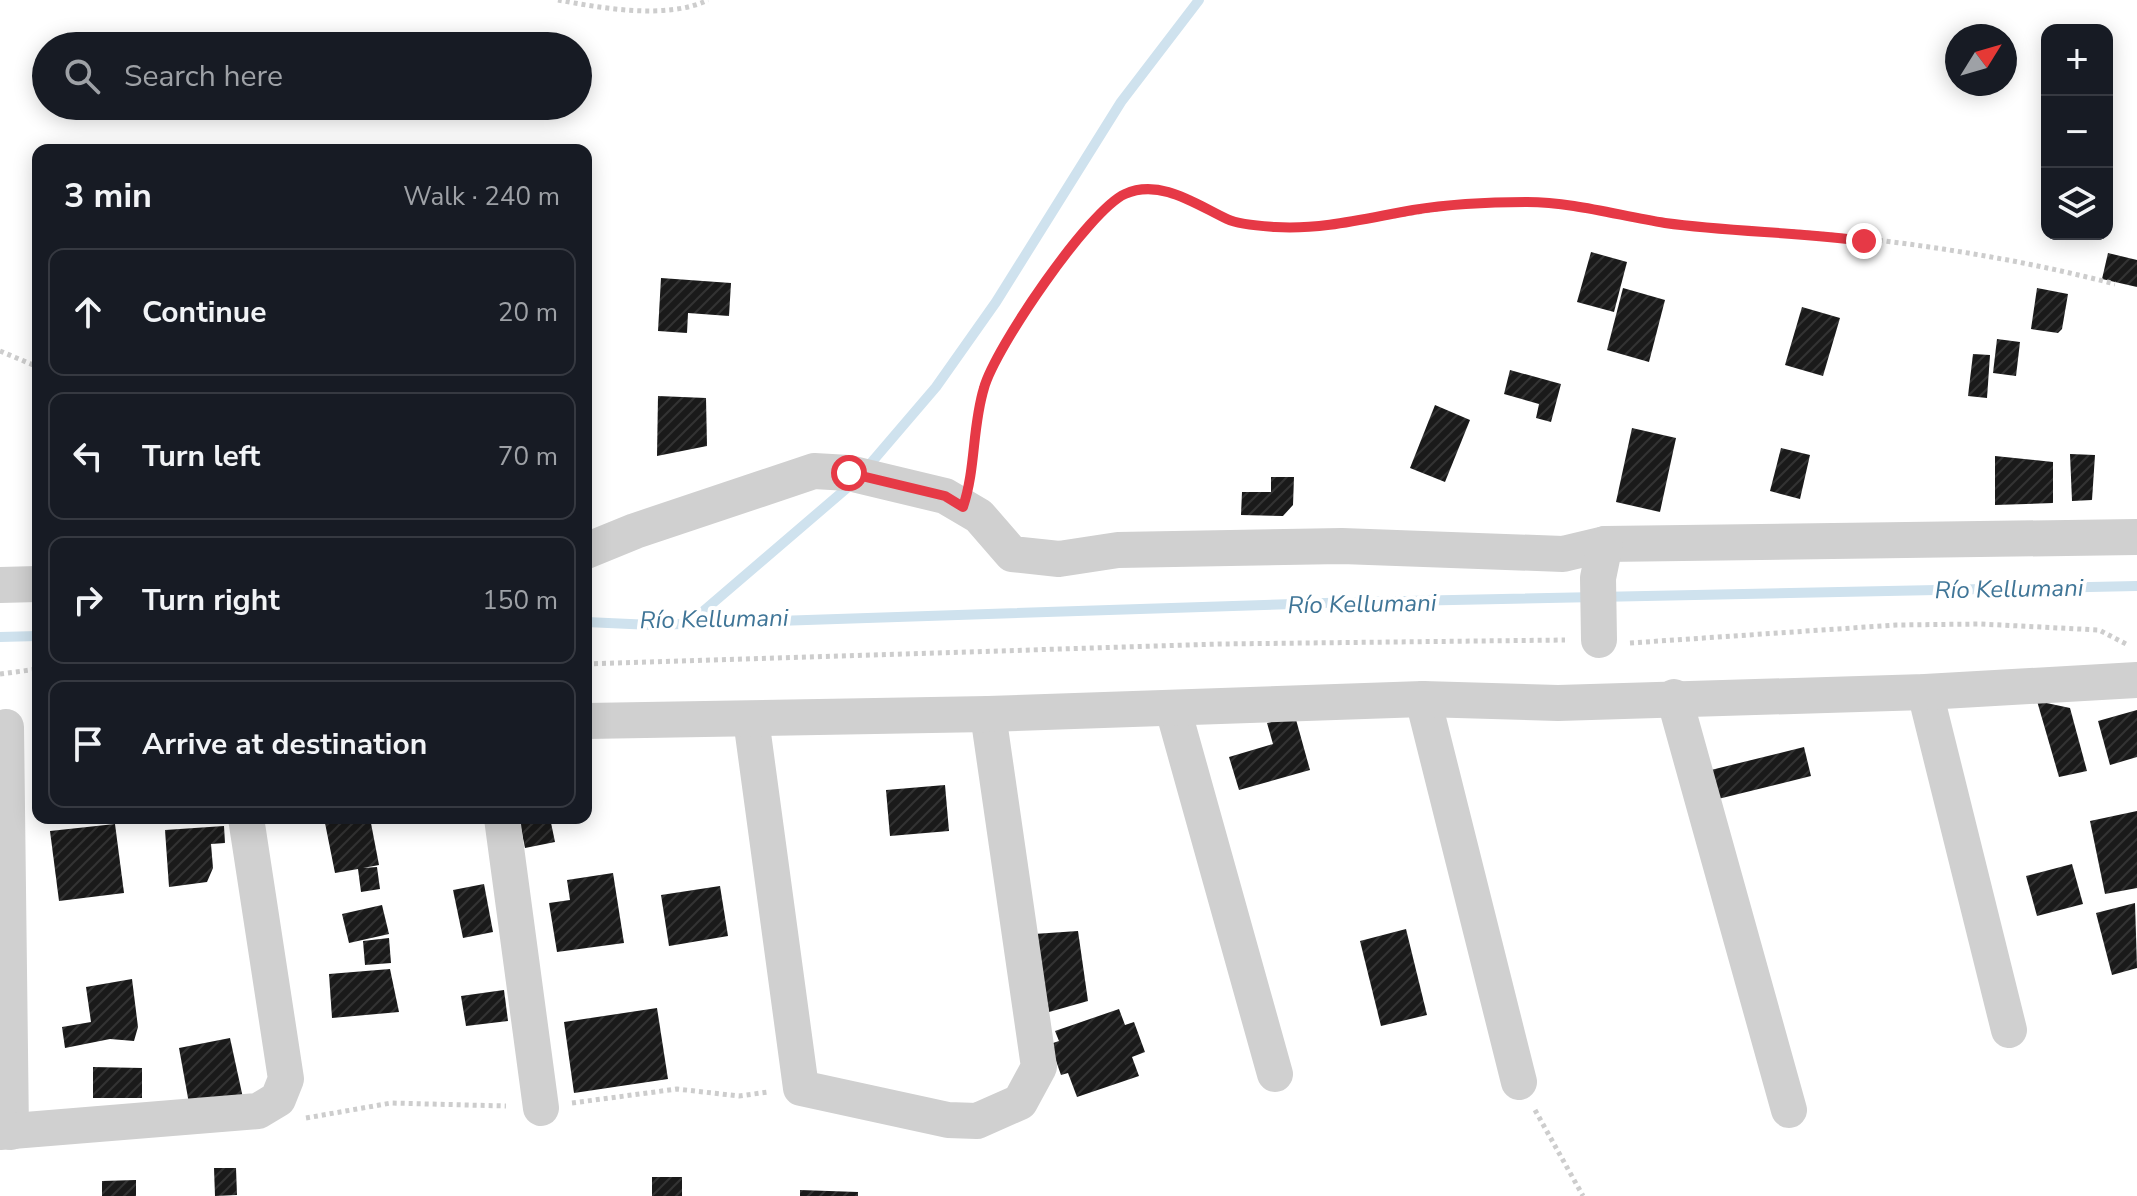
<!DOCTYPE html>
<html lang="en">
<head>
<meta charset="utf-8">
<style>
  body { margin:0; font-family:"Nunito Sans",sans-serif; background:#20242c; color:#f1f3f6 }
  .controls { position:absolute; right:24px; top:24px; display:grid; overflow:hidden; border-radius:16px; box-shadow:0 4px 20px #0003 }
  .controls button { width:72px; height:72px; display:grid; place-items:center; padding:0; border:0; border-bottom:2px solid #363941; background:#171b24; color:#f1f3f6; font:40px sans-serif }
  .compass { position:absolute; left:1945px; top:24px; width:72px; height:72px; border-radius:50%; background:#171b24; box-shadow:0 4px 20px #0003; rotate:53deg }
  .stop { position:absolute; width:24px; height:24px; margin:-18px; border:6px solid #e63946; border-radius:50%; background:#fff }
  .stop.end { background:#e63946; border-color:#fff; box-shadow:0 2px 8px #0008 }
  .list { margin:0; padding:0; list-style:none }
  h2 { display:flex; justify-content:space-between; align-items:center; height:104px; margin:0; padding:0 32px; font-size:34px }
  h2 small { font-size:26px; font-weight:400; color:#9ea1a6 }
  .list li { display:grid; grid-template-columns:52px 1fr auto; gap:24px; align-items:center; box-sizing:border-box; height:128px; margin:0 16px 16px; padding:0 16px; border:2px solid #363941; border-radius:16px }
  .list b { display:block; font-size:30px; white-space:nowrap }
  .list em { font-size:26px; font-style:normal; color:#9ea1a6 }
  .icon { flex:none; width:44px; height:44px; fill:none; stroke:currentColor; stroke-width:2; stroke-linecap:round; stroke-linejoin:round }
  .map { position:relative; flex:none; width:2137px; height:1196px; overflow:hidden }
  .search { position:absolute; background:#171b24; box-shadow:0 4px 20px #0003; left:32px; top:32px; width:560px; height:88px; display:flex; align-items:center; gap:20px; box-sizing:border-box; padding:0 28px; border-radius:44px; color:#9ea1a6; font-size:30px }
  .panel { position:absolute; background:#171b24; box-shadow:0 4px 20px #0003; left:32px; top:144px; width:560px; height:680px; border-radius:16px }
  .map>svg:first-child { display:block }
  .lines { fill:none; stroke-linecap:round; stroke-linejoin:round }
  .stream { stroke:#cfe2ee; stroke-width:10 }
  .building { fill:url(#building-hatch) }
  .path { stroke:#cdcdcd; stroke-width:5; stroke-dasharray:4 4; stroke-linecap:butt }
  .minor { stroke:#d0d0d0; stroke-width:36 }
  .route { stroke:#e63946; stroke-width:10 }
  .labels { text-anchor:middle; dominant-baseline:central; stroke-width:8; stroke-linejoin:round; paint-order:stroke }
  .water-label { font-size:24px; font-style:italic; fill:#3f7597; stroke:#fff }
</style>
</head>
<body>
<div class="map">
<svg width="2137" height="1196" viewBox="0 0 2137 1196">
  <defs>
    <pattern id="building-hatch" width="6" height="6" patternUnits="userSpaceOnUse" patternTransform="scale(2)"><rect width="6" height="6" fill="#1a1a1a"/><path d="M-1 1l2-2M0 6l6-6M5 7l2-2" fill="none" stroke="#333"/></pattern>
  </defs>
  <rect width="100%" height="100%" fill="#fff"/>
  <g class="lines">
    <g class="stream">
      <path d="M865,470L936,387L996,302L1121,102L1199,0"/>
      <path d="M693,620L854,482"/>
      <path d="M586,622L652,625L1356,602L2137,586"/>
      <path d="M0,637L38,636"/>
    </g>
  </g>
  <g class="building">
    <path d="M1591,252L1627,262L1614,312L1577,302Z"/>
    <path d="M2108,253L2137,260V287L2102,279Z"/>
    <path d="M661,278L731,283L729,316L688,313L687,333L658,331Z"/>
    <path d="M1623,288L1665,300L1649,362L1607,350Z"/>
    <path d="M2037,288L2068,294L2062,329L2058,333L2031,329Z"/>
    <path d="M1802,307L1840,318L1823,376L1785,365Z"/>
    <path d="M1997,339L2020,342L2016,376L1993,373Z"/>
    <path d="M1973,354L1990,355L1987,398L1968,396Z"/>
    <path d="M1510,370L1561,384L1551,422L1536,418L1539,404L1504,394Z"/>
    <path d="M658,396L706,398L707,446L657,456Z"/>
    <path d="M1435,405L1470,420L1445,482L1410,468Z"/>
    <path d="M1632,428L1676,438L1660,512L1616,502Z"/>
    <path d="M1781,448L1810,455L1800,499L1770,491Z"/>
    <path d="M2070,454L2095,455L2092,500L2072,501Z"/>
    <path d="M1995,456L2053,462V503L1995,505Z"/>
    <path d="M1271,477H1294L1293,505L1283,516L1241,515L1242,492H1271Z"/>
    <path d="M2037,701L2070,708L2087,771L2059,777Z"/>
    <path d="M2137,710V757L2110,765L2098,721Z"/>
    <path d="M1295,716L1310,770L1239,790L1229,757L1273,744L1267,723Z"/>
    <path d="M1804,747L1811,776L1718,799L1711,770Z"/>
    <path d="M945,785L949,831L890,836L886,790Z"/>
    <path d="M2137,811V888L2105,894L2090,821Z"/>
    <path d="M78,818H110V820L78,823Z"/>
    <path d="M324,818H370L379,865L363,868L377,867L380,889L361,892L358,869L335,873Z"/>
    <path d="M519,818H550L555,842L525,848Z"/>
    <path d="M115,824L124,893L59,901L50,831Z"/>
    <path d="M224,826L225,843L211,844L213,868L207,882L169,887L165,830Z"/>
    <path d="M2072,864L2083,904L2037,916L2026,876Z"/>
    <path d="M613,873L624,943L557,952L549,903L570,900L567,880Z"/>
    <path d="M484,884L493,932L463,938L453,890Z"/>
    <path d="M720,886L728,936L669,946L661,895Z"/>
    <path d="M2135,903L2137,968L2112,975L2096,913Z"/>
    <path d="M382,905L389,934L349,943L342,914Z"/>
    <path d="M1406,929L1427,1015L1381,1026L1360,941Z"/>
    <path d="M1078,931L1088,1001L1049,1012L1034,934Z"/>
    <path d="M389,938L391,963L365,965L363,941Z"/>
    <path d="M390,969L399,1012L332,1018L329,974Z"/>
    <path d="M132,979L138,1027L134,1041L110,1039L65,1048L62,1027L91,1022L86,987Z"/>
    <path d="M504,990L508,1021L466,1026L461,996Z"/>
    <path d="M657,1008L668,1079L574,1093L564,1022Z"/>
    <path d="M1119,1009L1125,1025L1134,1022L1145,1052L1132,1057L1139,1076L1077,1097L1068,1073L1061,1075L1050,1044L1059,1041L1055,1031Z"/>
    <path d="M230,1038L243,1098L190,1109L179,1048Z"/>
    <path d="M93,1067L142,1068V1098H93Z"/>
    <path d="M214,1168H236L237,1195L215,1196Z"/>
    <rect x="652" y="1177" width="30" height="19"/>
    <path d="M136,1180V1196H102V1181Z"/>
    <path d="M800,1190L858,1192V1196H800Z"/>
  </g>
  <g class="lines">
    <g class="path">
      <path d="M558,0C601,8 667,20 708,0"/>
      <path d="M0,351L38,367"/>
      <path d="M972,475C977,447 976,417 983,389C995,347 1087,214 1124,195C1162,175 1197,210 1230,221C1243,225 1263,227 1277,227C1362,230 1444,199 1530,202C1595,205 1659,222 1723,230C1747,233 1772,230 1797,232C1904,241 2011,257 2115,284"/>
      <path d="M1630,643L1896,625L1981,624L2099,630L2128,645"/>
      <path d="M586,664L1220,644L1565,640"/>
      <path d="M0,674L38,669"/>
      <path d="M572,1103L677,1089L739,1096L768,1092"/>
      <path d="M1535,1110L1583,1196"/>
      <path d="M306,1118L391,1103L506,1106"/>
    </g>
    <g class="minor">
      <path d="M586,551L635,531L814,471L849,473L945,496L979,516L1012,554L1059,559L1118,550L1342,546L1563,554L1605,544L2137,537"/>
      <path d="M0,585L38,584"/>
      <path d="M1599,640L1598,578L1605,544"/>
      <path d="M1925,692L2009,1030"/>
      <path d="M1674,697L1789,1110"/>
      <path d="M1423,699L1519,1082"/>
      <path d="M1173,709L1275,1074"/>
      <path d="M751,719L801,1088L948,1120L977,1121L1020,1102L1039,1067L988,714"/>
      <path d="M586,721L988,714L1423,699L1558,703L1925,692L2137,680"/>
      <path d="M6,727L11,1132"/>
      <path d="M502,818L541,1108"/>
      <path d="M0,1132L258,1111L278,1099L286,1079L246,818"/>
    </g>
  </g>
  <g class="lines">
    <path class="route" d="M849,473L945,496L963,507C976,468 972,427 984,388C995,348 1089,210 1125,194C1160,178 1197,205 1227,219C1240,225 1261,226 1275,227C1322,230 1367,218 1413,210C1450,204 1489,202 1527,202C1573,202 1620,216 1665,223C1731,232 1798,232 1864,241"/>
  </g>
  <g class="labels">
    <g class="water-label">
      <text transform="translate(2009 589) rotate(-1)">Río Kellumani</text>
      <text transform="translate(1362 604) rotate(-1)">Río Kellumani</text>
      <text transform="translate(714 619) rotate(-1)">Río Kellumani</text>
    </g>
  </g>
</svg>
<div class="controls">
<button>+</button>
<button>−</button>
<button><svg class="icon" aria-label="layers" viewBox="0 0 24 24"><path d="M12 4l9 5-9 5-9-5zM3 14l9 5 9-5"/></svg></button>
</div>
<svg class="compass" viewBox="-18 -18 36 36"><path d="M0-13l5 13h-10z" fill="#e53935"/><path d="M0 13l5-13h-10z" fill="#9ea1a6"/></svg>
<div class="stop" style="left:849px;top:473px"></div>
<div class="stop end" style="left:1864px;top:241px"></div>
<div class="search"><svg class="icon" aria-label="search" viewBox="0 0 24 24"><circle cx="10" cy="10" r="6"/><path d="M15 15l6 6"/></svg>Search here</div>
<section class="panel">
<h2>3 min<small>Walk · 240 m</small></h2>
<ul class="list">
<li><svg class="icon" aria-label="ahead" viewBox="0 0 24 24"><path d="M12 20V5M6 11l6-6 6 6"/></svg><div><b>Continue</b></div><em>20 m</em></li>
<li><svg class="icon" aria-label="left" viewBox="0 0 24 24"><path d="M17 20v-9H6M10 6l-5 5 5 5"/></svg><div><b>Turn left</b></div><em>70 m</em></li>
<li><svg class="icon" aria-label="right" viewBox="0 0 24 24"><path d="M7 20v-9h11M14 6l5 5-5 5"/></svg><div><b>Turn right</b></div><em>150 m</em></li>
<li><svg class="icon" aria-label="arrive" viewBox="0 0 24 24"><path d="M6 21V4h12l-3 4 3 4H6"/></svg><div><b>Arrive at destination</b></div></li>
</ul>
</section>
</div>
</body>
</html>
